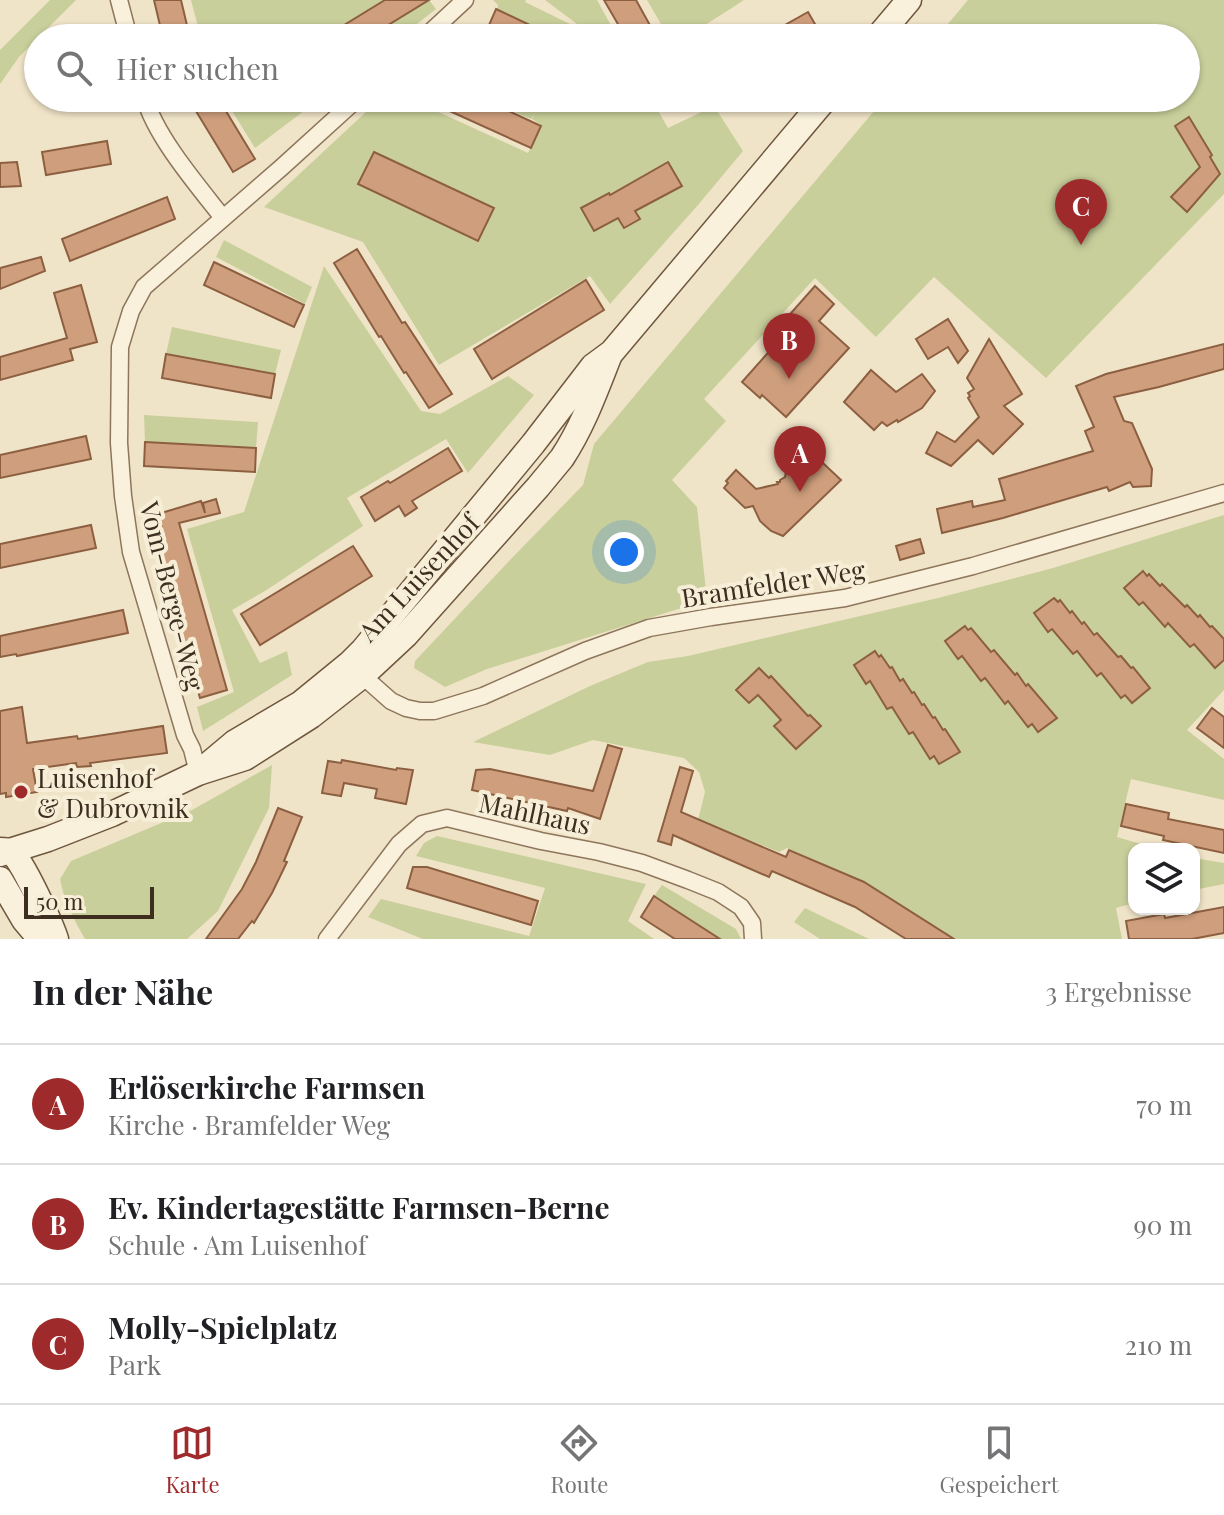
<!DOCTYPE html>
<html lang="de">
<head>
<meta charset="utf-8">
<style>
  body { margin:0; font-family:"Playfair Display",serif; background:#f6f6f6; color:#202124 }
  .controls { position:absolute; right:24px; bottom:24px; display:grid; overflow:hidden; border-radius:16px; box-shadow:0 2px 6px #0004 }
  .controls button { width:72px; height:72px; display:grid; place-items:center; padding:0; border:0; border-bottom:2px solid #e0e0e0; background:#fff; color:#202124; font:40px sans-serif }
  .scale { position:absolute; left:24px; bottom:20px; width:130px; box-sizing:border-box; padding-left:8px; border:4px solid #3d2e20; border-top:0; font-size:22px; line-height:28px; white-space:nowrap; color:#3d2e20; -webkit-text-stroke:6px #f7eed8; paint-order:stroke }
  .you { position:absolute; left:624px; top:552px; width:28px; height:28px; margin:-20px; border:6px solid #fff; border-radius:50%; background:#1a73e8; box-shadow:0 0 0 12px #1a73e833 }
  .badge { display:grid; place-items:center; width:52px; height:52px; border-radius:50%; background:#9e2a2b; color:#fff; font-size:26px; font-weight:700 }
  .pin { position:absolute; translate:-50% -66px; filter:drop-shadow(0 2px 4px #0008) }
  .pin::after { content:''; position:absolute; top:42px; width:28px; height:24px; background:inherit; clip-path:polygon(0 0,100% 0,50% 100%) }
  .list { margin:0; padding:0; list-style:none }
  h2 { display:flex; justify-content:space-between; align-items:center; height:104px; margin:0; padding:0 32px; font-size:34px }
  h2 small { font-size:26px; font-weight:400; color:#757577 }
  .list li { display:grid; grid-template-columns:52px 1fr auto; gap:24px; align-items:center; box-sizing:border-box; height:120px; padding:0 32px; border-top:2px solid #e0e0e0 }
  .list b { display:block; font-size:30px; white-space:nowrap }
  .list p { margin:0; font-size:26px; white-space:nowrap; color:#757577 }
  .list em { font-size:26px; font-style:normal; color:#757577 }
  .icon { flex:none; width:44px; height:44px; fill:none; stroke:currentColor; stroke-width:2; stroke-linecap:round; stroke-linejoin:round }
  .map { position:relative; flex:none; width:1224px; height:939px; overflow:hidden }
  .search { position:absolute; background:#fff; box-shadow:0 2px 6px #0004; left:24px; right:24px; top:24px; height:88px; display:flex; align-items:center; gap:20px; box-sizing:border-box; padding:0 28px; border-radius:44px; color:#757577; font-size:30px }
  .sheet { height:464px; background:#fff }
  nav { display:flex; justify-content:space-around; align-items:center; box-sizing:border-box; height:112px; border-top:2px solid #e0e0e0; background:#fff; font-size:22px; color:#757577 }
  nav a { display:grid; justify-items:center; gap:4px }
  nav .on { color:#9e2a2b }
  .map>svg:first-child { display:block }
  .green { fill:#c9cf9b }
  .building { fill:#cf9f7d; stroke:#8d5f41; stroke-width:2 }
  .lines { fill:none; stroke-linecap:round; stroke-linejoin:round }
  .street-casing { stroke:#8d765c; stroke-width:19 }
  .secondary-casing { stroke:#6f573f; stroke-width:27 }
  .street { stroke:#faf1dc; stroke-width:16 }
  .secondary { stroke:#faf1dc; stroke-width:24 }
  .poi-dot { fill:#9e2a2b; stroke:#f7eed8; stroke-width:3 }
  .labels { text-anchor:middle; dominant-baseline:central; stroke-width:8; stroke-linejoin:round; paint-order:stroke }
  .street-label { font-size:26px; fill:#3d2e20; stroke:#f7eed8 }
  .poi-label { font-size:26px; fill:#3d2e20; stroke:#f7eed8; text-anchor:start }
</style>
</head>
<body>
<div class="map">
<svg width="1224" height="939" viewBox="0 0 1224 939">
  <rect width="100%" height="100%" fill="#f0e4c8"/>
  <g class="green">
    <path d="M50,0H76L19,57L0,84V50Z"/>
    <path d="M191,0H429L436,9L399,38H201Z"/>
    <path d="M493,0H526L525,2L572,25L568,38H559L497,10L498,5Z"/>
    <path d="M545,0H597L618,38H570L577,24Z"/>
    <path d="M647,0H744L685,38H669Z"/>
    <path d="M968,0H1224V194L1046,378L934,277L876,337L815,278L704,399L726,421L672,480L697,507L707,600L487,669L445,687L414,668L415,661L510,560L583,485L594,444L885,98H1186V38H936Z"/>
    <path d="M224,98H321L255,148Z"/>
    <path d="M381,98H408L528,153L542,126L532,119L535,113L531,119L483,98H651L668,128L714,106L743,151L698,205L610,304L590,276L439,365L363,242L264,207Z"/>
    <path d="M224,240L312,287L305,304L216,257Z"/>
    <path d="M324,266L421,411L440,414L508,376L534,395L468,473L446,439L347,498L363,526L265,591L232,610L260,663L287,651L292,675L203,731L197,707L234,692L187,529L244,512Z"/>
    <path d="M172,327L281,350L275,374L166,354Z"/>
    <path d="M144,415L258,422L256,448L145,442Z"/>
    <path d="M1224,515V690L1187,730L1224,759V800L1131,779L1117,837L1158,849H1134V903L1116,908L1122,939H945L922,919L867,883L787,848L779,852L698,820L705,792L699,772L684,758L593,740L550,755L473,742L590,686L648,662L688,656L938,598L1053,568Z"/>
    <path d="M272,765L269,808L218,911L187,939H85C74,920 64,901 60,879L71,861L192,810Z"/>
    <path d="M437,836L646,884L628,921L654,939H423L368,917L381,899L529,936L545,888L416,856L424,843Z"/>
    <path d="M1194,858L1224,863V884L1194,890Z"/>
    <path d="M662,885L736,929L741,939H721L654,896Z"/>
    <path d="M805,908L869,939H820L794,922Z"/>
  </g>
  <g class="building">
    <path d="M154,0H181L190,38H163Z"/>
    <path d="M385,0H429L367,38H323Z"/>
    <path d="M604,0H636L657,38H626Z"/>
    <path d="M496,9L536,28L559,38H499L486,32Z"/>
    <path d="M808,12L823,38H762Z"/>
    <path d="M188,98H218L255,159L233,172Z"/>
    <path d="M421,98H481L541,126L531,148Z"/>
    <path d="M1189,117L1212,155L1210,157L1220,174L1187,212L1171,197L1200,167L1175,126Z"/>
    <path d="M107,141L111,164L46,175L42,152Z"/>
    <path d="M374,152L494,208L478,241L358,184Z"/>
    <path d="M17,162L21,186L0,187V163Z"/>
    <path d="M668,162L682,186L635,211L640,219L624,228L618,218L594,231L581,208L609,193L610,195Z"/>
    <path d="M167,197L175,219L70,261L62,239Z"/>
    <path d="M357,249L402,323L405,322L452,394L429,408L406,372L404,373L381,336L379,337L334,263Z"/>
    <path d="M41,257L45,271L0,289V268Z"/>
    <path d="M214,262L304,305L294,327L204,285Z"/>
    <path d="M586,280L604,310L492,379L474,349Z"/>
    <path d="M81,285L97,342L70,349L73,360L0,380V357L67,338L54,293Z"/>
    <path d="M815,286L834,304L819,321L849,348L786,417L762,395L760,398L742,382L783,336L776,330Z"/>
    <path d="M948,319L968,351L958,363L948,347L928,359L916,339Z"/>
    <path d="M989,339L1022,394L1004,406L1023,424L993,454L978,440L951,466L926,453L937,432L955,442L979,417L968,398L970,396L968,393L974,389L967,378Z"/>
    <path d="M1224,344V369L1159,387L1114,397L1124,421L1132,423L1152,469L1151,486L1133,487L1130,482L1109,491L1107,487L1003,518L942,533L937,509L972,501L973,507L1005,500L999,479L1093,451L1085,431L1094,427L1076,386L1106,374Z"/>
    <path d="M166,354L275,374L271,398L162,378Z"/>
    <path d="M871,370L896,392L922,374L935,391L922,408L898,422L897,420L887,426L882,422L874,430L844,402Z"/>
    <path d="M86,436L91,459L0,478V455Z"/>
    <path d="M145,442L256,448L255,472L144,466Z"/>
    <path d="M448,448L462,471L412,501L417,508L405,516L399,506L375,521L361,497L388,481L390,483Z"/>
    <path d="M808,449L841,480L783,536L771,531L760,521L753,506L745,508L724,488L728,483L726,481L736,470L756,489L778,484L777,482H780V480L785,477L786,472L789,471L791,466Z"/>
    <path d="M216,499L220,513L179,523L227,690L200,698L164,573L166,572L154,530L162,528L158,514L201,501L205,513L203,503Z"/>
    <path d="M91,525L96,548L0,568V544Z"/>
    <path d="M920,539L924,553L900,560L896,546Z"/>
    <path d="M353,546L372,576L260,645L241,614Z"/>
    <path d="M1143,571L1147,576L1149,574L1160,586L1162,584L1185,607L1187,605L1198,617L1200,615L1210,627L1212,626L1224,639V660L1215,668L1194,644L1190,647L1168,623L1165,627L1143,602L1139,605L1124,588Z"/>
    <path d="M1054,598L1058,602L1060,600L1070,613L1072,611L1082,624L1084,622L1094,635L1097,633L1118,657L1121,656L1131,668L1133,667L1150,688L1132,703L1125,695L1121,698L1101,673L1097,676L1077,651L1073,654L1052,629L1048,632L1034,613Z"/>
    <path d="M123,610L128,633L17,656L16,654L0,657V636Z"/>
    <path d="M965,626L968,630L971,628L991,652L994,650L1015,675L1017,673L1026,686L1028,684L1057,718L1038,732L1032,724L1028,727L1008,701L1005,704L985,678L981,681L962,656L958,659L945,641Z"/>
    <path d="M875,651L879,657L881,655L890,668L892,667L900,681L903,679L912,693L914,692L922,705L924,704L933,718L935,717L943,730L945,729L960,752L939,764L934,756L930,759L913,732L909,734L892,707L887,709L870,681L866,684L854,665Z"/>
    <path d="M759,668L769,678L771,676L808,716L810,715L821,726L796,749L774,726L781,720L758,695L749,703L736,690Z"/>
    <path d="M22,707L27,743L77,736L78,739L163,726L167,753L90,763L91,766L77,767L76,763L33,769L37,792L6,797V793L0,794V711Z"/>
    <path d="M1212,708L1224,717V748L1197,728Z"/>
    <path d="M608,745L622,749L600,819L568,808L567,811L472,790L476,770L490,769L593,791Z"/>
    <path d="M342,760L396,770L397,768L413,770L406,804L375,798L377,789L344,783L341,796L322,793L328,761L341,763Z"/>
    <path d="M680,767L693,771L681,812L786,857L789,850L864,882L954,939H906L855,907L772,871L769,877L673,835L671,845L658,841Z"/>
    <path d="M1126,804L1169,813L1168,819L1224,830V853L1163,840L1164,836L1121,826Z"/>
    <path d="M278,808L302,817L284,861L287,862L272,893L254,923L252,921L238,939H206L242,889L256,862Z"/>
    <path d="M413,867H427L538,901L531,925L407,888Z"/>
    <path d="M654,896L672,908L720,939H675L650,923L641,917Z"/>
    <path d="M1224,907V933L1192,939H1129L1126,921L1164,914L1165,918Z"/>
  </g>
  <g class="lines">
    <defs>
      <g id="street">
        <path d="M119,0L129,38"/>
        <path d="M424,38L465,0"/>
        <path d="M145,98C155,136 198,186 223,218"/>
        <path d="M356,670L391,701L406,708L420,711H434L483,696L585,651L649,628L711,617L845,598L973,566L1224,493"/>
        <path d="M198,773L192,749L185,735L131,552L123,496L119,443L120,347L131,311L144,287L282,167L358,98"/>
        <path d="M327,939L399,844L422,824L447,818L541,841L599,852L642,863L688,880L718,892L741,907L752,923L753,939"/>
      </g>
      <g id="secondary">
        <path d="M877,38L909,0"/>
        <path d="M198,773L235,742L301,703L350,663L363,650L533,444L593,366L612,352L826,98"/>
        <path d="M0,850C5,850 8,850 12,853C23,862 51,924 56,939"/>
        <path d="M0,854L48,839L112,814L198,773L245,758L311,716L362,676L406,635L538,487L562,458C583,426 595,392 609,357"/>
        <path d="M0,879L24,920L40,939"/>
      </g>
    </defs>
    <use href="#street" class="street-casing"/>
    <use href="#secondary" class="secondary-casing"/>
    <use href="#street" class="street"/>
    <use href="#secondary" class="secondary"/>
  </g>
  <circle class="poi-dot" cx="21" cy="792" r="8"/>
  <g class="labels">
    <g class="street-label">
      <text transform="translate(418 577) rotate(-47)">Am Luisenhof</text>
      <text transform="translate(773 583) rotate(-9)">Bramfelder Weg</text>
      <text transform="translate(173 596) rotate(76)">Vom-Berge-Weg</text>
      <text transform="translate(535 813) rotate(12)">Mahlhaus</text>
    </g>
    <g class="poi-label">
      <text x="37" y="777">Luisenhof<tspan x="37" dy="30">&amp; Dubrovnik</tspan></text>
    </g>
  </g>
</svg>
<div class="controls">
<button><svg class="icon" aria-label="layers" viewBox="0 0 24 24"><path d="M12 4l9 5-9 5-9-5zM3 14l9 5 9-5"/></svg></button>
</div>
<div class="scale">50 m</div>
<div class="you"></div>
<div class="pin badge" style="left:800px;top:492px">A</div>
<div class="pin badge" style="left:789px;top:379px">B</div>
<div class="pin badge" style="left:1081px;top:245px">C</div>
<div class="search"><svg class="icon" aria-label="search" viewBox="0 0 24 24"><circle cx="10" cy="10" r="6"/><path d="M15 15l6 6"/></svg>Hier suchen</div>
</div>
<section class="sheet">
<h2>In der Nähe<small>3 Ergebnisse</small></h2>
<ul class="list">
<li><span class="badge">A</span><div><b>Erlöserkirche Farmsen</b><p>Kirche · Bramfelder Weg</p></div><em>70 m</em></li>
<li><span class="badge">B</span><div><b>Ev. Kindertagestätte Farmsen-Berne</b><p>Schule · Am Luisenhof</p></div><em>90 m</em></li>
<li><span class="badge">C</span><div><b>Molly-Spielplatz</b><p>Park</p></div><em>210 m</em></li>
</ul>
</section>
<nav>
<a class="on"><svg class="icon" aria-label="map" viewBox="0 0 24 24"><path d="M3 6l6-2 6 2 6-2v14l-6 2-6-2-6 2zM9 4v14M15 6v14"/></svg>Karte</a>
<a><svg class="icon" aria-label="directions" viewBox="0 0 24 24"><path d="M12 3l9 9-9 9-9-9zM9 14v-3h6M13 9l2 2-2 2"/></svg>Route</a>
<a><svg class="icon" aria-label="saved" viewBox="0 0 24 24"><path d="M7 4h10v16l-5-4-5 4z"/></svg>Gespeichert</a>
</nav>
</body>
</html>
